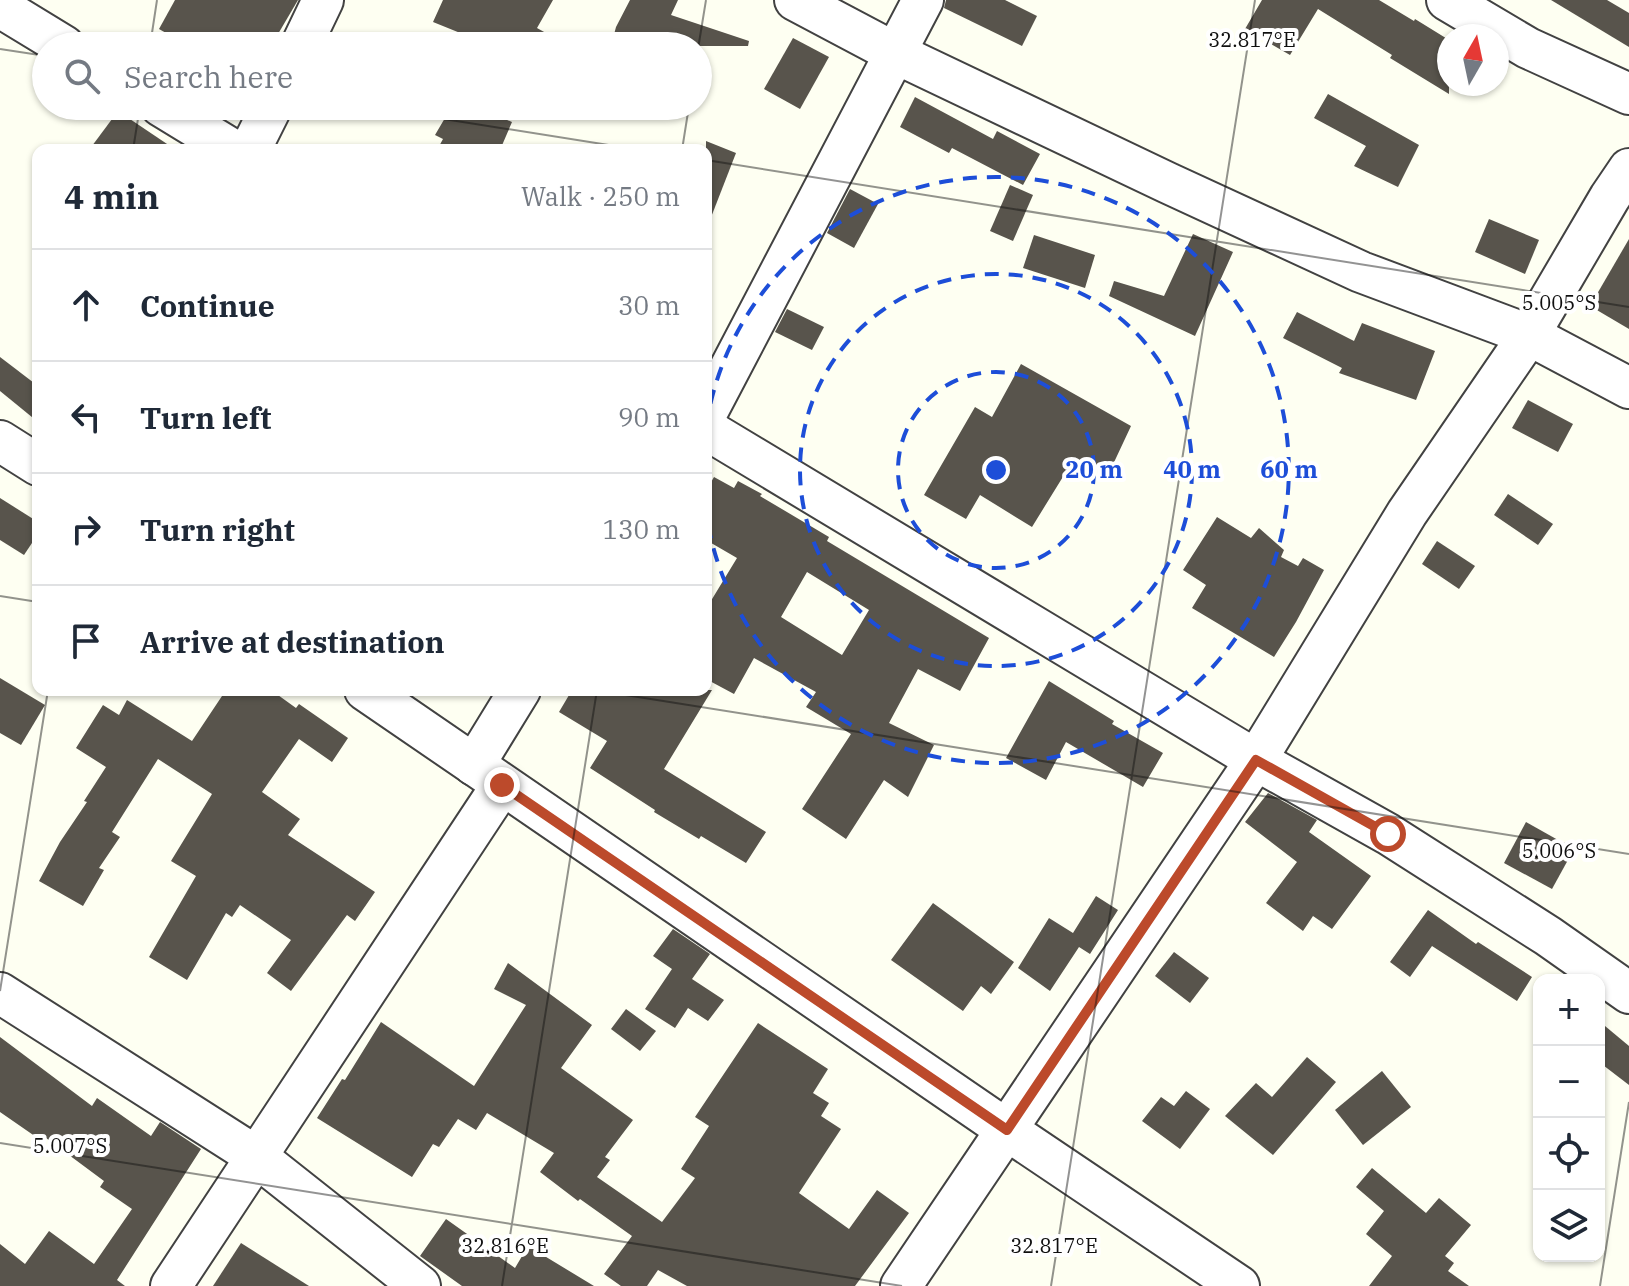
<!DOCTYPE html>
<html lang="en">
<head>
<meta charset="utf-8">
<style>
  body { margin:0; font-family:"IBM Plex Serif",serif; background:#f6f6f7; color:#1f2937 }
  .controls { position:absolute; right:24px; bottom:24px; display:grid; overflow:hidden; border-radius:16px; box-shadow:0 2px 6px #0004 }
  .controls button { width:72px; height:72px; display:grid; place-items:center; padding:0; border:0; border-bottom:2px solid #e0e1e3; background:#fff; color:#1f2937; font:40px sans-serif }
  .compass { position:absolute; left:1437px; top:24px; width:72px; height:72px; border-radius:50%; background:#fff; box-shadow:0 2px 6px #0004; rotate:9deg }
  .stop { position:absolute; width:24px; height:24px; margin:-18px; border:6px solid #bc4a2b; border-radius:50%; background:#fff }
  .stop.end { background:#bc4a2b; border-color:#fff; box-shadow:0 2px 8px #0008 }
  .list { margin:0; padding:0; list-style:none }
  h2 { display:flex; justify-content:space-between; align-items:center; height:104px; margin:0; padding:0 32px; font-size:34px }
  h2 small { font-size:26px; font-weight:400; color:#747a83 }
  .list li { display:grid; grid-template-columns:52px 1fr auto; gap:24px; align-items:center; box-sizing:border-box; height:112px; padding:0 32px; border-top:2px solid #e0e1e3 }
  .list b { display:block; font-size:30px; white-space:nowrap }
  .list em { font-size:26px; font-style:normal; color:#747a83 }
  .icon { flex:none; width:44px; height:44px; fill:none; stroke:currentColor; stroke-width:2; stroke-linecap:round; stroke-linejoin:round }
  .map { position:relative; flex:none; width:1629px; height:1286px; overflow:hidden }
  .search { position:absolute; background:#fff; box-shadow:0 2px 6px #0004; left:32px; top:32px; width:680px; height:88px; display:flex; align-items:center; gap:20px; box-sizing:border-box; padding:0 28px; border-radius:44px; color:#747a83; font-size:30px }
  .panel { position:absolute; background:#fff; box-shadow:0 2px 6px #0004; left:32px; top:144px; width:680px; height:552px; border-radius:16px }
  .map>svg:first-child { display:block }
  .building { fill:#58544c; fill-rule:evenodd }
  .lines { fill:none; stroke-linecap:round; stroke-linejoin:round }
  .minor-casing { stroke:#424242; stroke-width:44 }
  .minor { stroke:#fff; stroke-width:40 }
  .route { stroke:#bc4a2b; stroke-width:10 }
  .ticks { fill:none; stroke:#0f0f0f; stroke-width:2; stroke-opacity:0.45 }
  .ring { fill:none; stroke:#1d4ed8; stroke-width:4; stroke-dasharray:14 10 }
  .ticks-label { font-size:20px; text-anchor:middle; fill:#0f0f0f; stroke:#fff; stroke-width:8; stroke-linejoin:round; paint-order:stroke }
  .centre { fill:#1d4ed8; stroke:#fff; stroke-width:4 }
  .ring-label { font-size:24px; text-anchor:middle; font-weight:bold; fill:#1d4ed8; stroke:#fff; stroke-width:8; stroke-linejoin:round; paint-order:stroke }
</style>
</head>
<body>
<div class="map">
<svg width="1629" height="1286" viewBox="0 0 1629 1286">
  <rect width="100%" height="100%" fill="#fefff2"/>
  <g class="building">
    <path d="M175,0H298L271,46H189L159,29Z"/>
    <path d="M443,0H553L537,28L569,46H512L489,33L485,43L433,22Z"/>
    <path d="M630,0H678L671,15L749,41L748,46H611L616,27Z"/>
    <path d="M946,0H1005L1037,16L1022,46L944,8Z"/>
    <path d="M1262,0H1379L1414,21L1415,19L1449,40V94L1390,58L1392,55L1318,9L1290,55L1245,29Z"/>
    <path d="M1551,0H1607L1629,13V47Z"/>
    <path d="M793,38L829,57L800,109L764,89Z"/>
    <path d="M1328,94L1419,145L1398,187L1354,166L1366,146L1314,118Z"/>
    <path d="M915,97L993,139L997,131L1040,154L1023,185L952,148L949,153L900,127Z"/>
    <path d="M452,106H475L512,122L500,150H437L443,139L435,135Z"/>
    <path d="M118,111L176,150H89Z"/>
    <path d="M706,141L736,153L708,225L706,224Z"/>
    <path d="M1010,185L1033,195L1013,241L990,231Z"/>
    <path d="M850,189L878,204L854,248L827,233Z"/>
    <path d="M1489,219L1539,240L1525,274L1475,252Z"/>
    <path d="M1193,234L1233,252L1195,336L1109,296L1114,281L1164,296Z"/>
    <path d="M1034,235L1095,255L1085,288L1023,268Z"/>
    <path d="M1629,239V329L1590,306Z"/>
    <path d="M787,309L824,327L812,350L775,332Z"/>
    <path d="M1297,312L1354,341L1362,323L1435,351L1416,400L1339,373L1342,368L1283,338Z"/>
    <path d="M0,357L38,386V422L0,391Z"/>
    <path d="M1021,364L1131,426L1109,473L1085,458L1078,471L1069,467L1032,527L980,495L966,519L924,495L975,407L992,417Z"/>
    <path d="M1528,400L1573,424L1558,452L1512,428Z"/>
    <path d="M714,477L734,488L738,481L762,494L760,496L829,537L827,541L989,638L960,691L918,669L889,723L934,745L908,797L884,780L846,839L802,809L851,734L806,707L816,692L754,658L734,694L706,679V609L737,558L706,540V491ZM807,572L869,610L842,655L781,617Z"/>
    <path d="M1508,494L1553,524L1538,545L1494,515Z"/>
    <path d="M0,498L38,522V534L24,555L0,540Z"/>
    <path d="M1217,517L1251,538L1259,528L1284,550L1281,557L1298,566L1303,558L1324,570L1296,622L1274,657L1192,608L1206,585L1183,570Z"/>
    <path d="M1437,541L1475,566L1459,589L1422,564Z"/>
    <path d="M0,678L45,705L21,745L0,733Z"/>
    <path d="M1049,681L1114,721L1112,724L1163,753L1143,787L1066,742L1046,780L1006,758Z"/>
    <path d="M226,690H271L296,708L299,704L348,738L332,762L299,739L262,792L300,819L288,835L375,892L355,921L347,915L291,991L267,973L291,940L240,905L232,917L226,913L187,980L149,957L196,876L171,861L212,794L158,759L112,832L120,837L99,868L104,870L83,906L39,881L60,842L87,802L84,801L106,767L76,748L103,705L119,715L127,700L192,741Z"/>
    <path d="M572,690H712L664,769L766,832L746,863L701,836L699,839L654,812L655,810L590,768L607,741L559,712Z"/>
    <path d="M1268,793L1317,820L1309,832L1371,876L1332,929L1313,916L1303,931L1266,903L1297,862L1245,822Z"/>
    <path d="M1526,822L1574,849L1552,889L1504,863Z"/>
    <path d="M1096,896L1118,910L1090,954L1079,947L1050,991L1018,968L1049,918L1073,933Z"/>
    <path d="M933,903L1014,962L991,994L981,986L963,1011L891,960Z"/>
    <path d="M1428,910L1476,944L1478,942L1532,977L1517,1001L1432,946L1410,977L1390,962Z"/>
    <path d="M673,929L710,954L692,979L724,1000L708,1021L688,1008L675,1028L645,1009L672,969L653,956Z"/>
    <path d="M1174,952L1209,978L1190,1003L1155,976Z"/>
    <path d="M508,963L592,1025L561,1068L633,1120L605,1157L610,1160L597,1177L662,1222L695,1178L681,1169L709,1126L695,1117L758,1023L828,1069L813,1093L829,1103L821,1116L841,1129L799,1193L849,1229L877,1190L909,1213L855,1286H687L658,1270L647,1286H621L604,1274L632,1236L580,1199L578,1201L540,1172L554,1153L487,1113L476,1130L458,1119L439,1147L433,1144L412,1177L317,1118L342,1079L345,1080L381,1022L474,1086L526,1005L494,989Z"/>
    <path d="M626,1009L656,1031L640,1051L611,1029Z"/>
    <path d="M1599,1021L1629,1046V1085L1599,1062Z"/>
    <path d="M0,1037L92,1106L97,1098L151,1136L160,1122L201,1149L117,1280L125,1286H0V1244L25,1264L49,1231L94,1264L132,1209L100,1187L104,1181L42,1135L39,1139L0,1112Z"/>
    <path d="M1307,1057L1336,1082L1273,1155L1225,1116L1256,1083L1272,1097Z"/>
    <path d="M1382,1071L1411,1107L1363,1145L1335,1110Z"/>
    <path d="M1186,1091L1210,1109L1180,1149L1142,1121L1161,1097L1174,1106Z"/>
    <path d="M1372,1168L1426,1213L1439,1198L1471,1225L1445,1256L1454,1263L1448,1271L1469,1286H1369L1392,1256L1366,1234L1384,1211L1356,1187Z"/>
    <path d="M446,1219L515,1268L528,1246L594,1286H462L420,1256Z"/>
    <path d="M241,1243L309,1286H213Z"/>
  </g>
  <g class="lines">
    <defs>
      <g id="minor">
        <path d="M795,0L895,53L1168,183L1361,272L1529,335L1629,388"/>
        <path d="M1447,0L1528,48L1629,94"/>
        <path d="M0,7L64,46"/>
        <path d="M301,46L323,0"/>
        <path d="M161,106L233,150"/>
        <path d="M250,150L272,106"/>
        <path d="M706,414L923,0"/>
        <path d="M706,429L1256,760L1388,834L1548,936L1629,993"/>
        <path d="M0,441L38,465"/>
        <path d="M365,690L1007,1130L1239,1286"/>
        <path d="M474,765L520,690"/>
        <path d="M0,993L257,1157L420,1286"/>
        <path d="M171,1286L502,785"/>
        <path d="M901,1286L1256,760L1407,513L1529,335L1610,197L1629,169"/>
      </g>
    </defs>
    <use href="#minor" class="minor-casing"/>
    <use href="#minor" class="minor"/>
  </g>
  <g class="lines">
    <path class="route" d="M502,785L1007,1130L1256,760L1388,834"/>
  </g>
  <path class="ticks" d="M150,46L157,0M0,49L46,56M698,49L706,0M362,106L640,150M133,150L140,106M682,150L689,106M706,160L1629,307M0,596L38,602M594,690L1629,854M0,991L48,690M0,1143L902,1286M502,1286L597,690M1051,1286L1255,0M1600,1286L1629,1102"/>
  <g class="ring">
    <circle cx="996" cy="470" r="98"/>
    <circle cx="996" cy="470" r="196"/>
    <path d="M706 427A293 293 0 1 1 706 513"/>
  </g>
  <g class="ticks-label">
    <text x="1252" y="47">32.817°E</text>
    <text x="1559" y="310">5.005°S</text>
    <text x="1559" y="858">5.006°S</text>
    <text x="70" y="1153">5.007°S</text>
    <text x="505" y="1253">32.816°E</text>
    <text x="1054" y="1253">32.817°E</text>
  </g>
  <circle cx="996" cy="470" r="12" class="centre"/>
  <g class="ring-label">
    <text x="1094" y="478">20 m</text>
    <text x="1192" y="478">40 m</text>
    <text x="1289" y="478">60 m</text>
  </g>
</svg>
<div class="controls">
<button>+</button>
<button>−</button>
<button><svg class="icon" aria-label="locate" viewBox="0 0 24 24"><circle cx="12" cy="12" r="6"/><path d="M12 2v4M12 18v4M2 12h4M18 12h4"/></svg></button>
<button><svg class="icon" aria-label="layers" viewBox="0 0 24 24"><path d="M12 4l9 5-9 5-9-5zM3 14l9 5 9-5"/></svg></button>
</div>
<svg class="compass" viewBox="-18 -18 36 36"><path d="M0-13l5 13h-10z" fill="#e53935"/><path d="M0 13l5-13h-10z" fill="#747a83"/></svg>
<div class="stop" style="left:1388px;top:834px"></div>
<div class="stop end" style="left:502px;top:785px"></div>
<div class="search"><svg class="icon" aria-label="search" viewBox="0 0 24 24"><circle cx="10" cy="10" r="6"/><path d="M15 15l6 6"/></svg>Search here</div>
<section class="panel">
<h2>4 min<small>Walk · 250 m</small></h2>
<ul class="list">
<li><svg class="icon" aria-label="ahead" viewBox="0 0 24 24"><path d="M12 20V5M6 11l6-6 6 6"/></svg><div><b>Continue</b></div><em>30 m</em></li>
<li><svg class="icon" aria-label="left" viewBox="0 0 24 24"><path d="M17 20v-9H6M10 6l-5 5 5 5"/></svg><div><b>Turn left</b></div><em>90 m</em></li>
<li><svg class="icon" aria-label="right" viewBox="0 0 24 24"><path d="M7 20v-9h11M14 6l5 5-5 5"/></svg><div><b>Turn right</b></div><em>130 m</em></li>
<li><svg class="icon" aria-label="arrive" viewBox="0 0 24 24"><path d="M6 21V4h12l-3 4 3 4H6"/></svg><div><b>Arrive at destination</b></div></li>
</ul>
</section>
</div>
</body>
</html>
